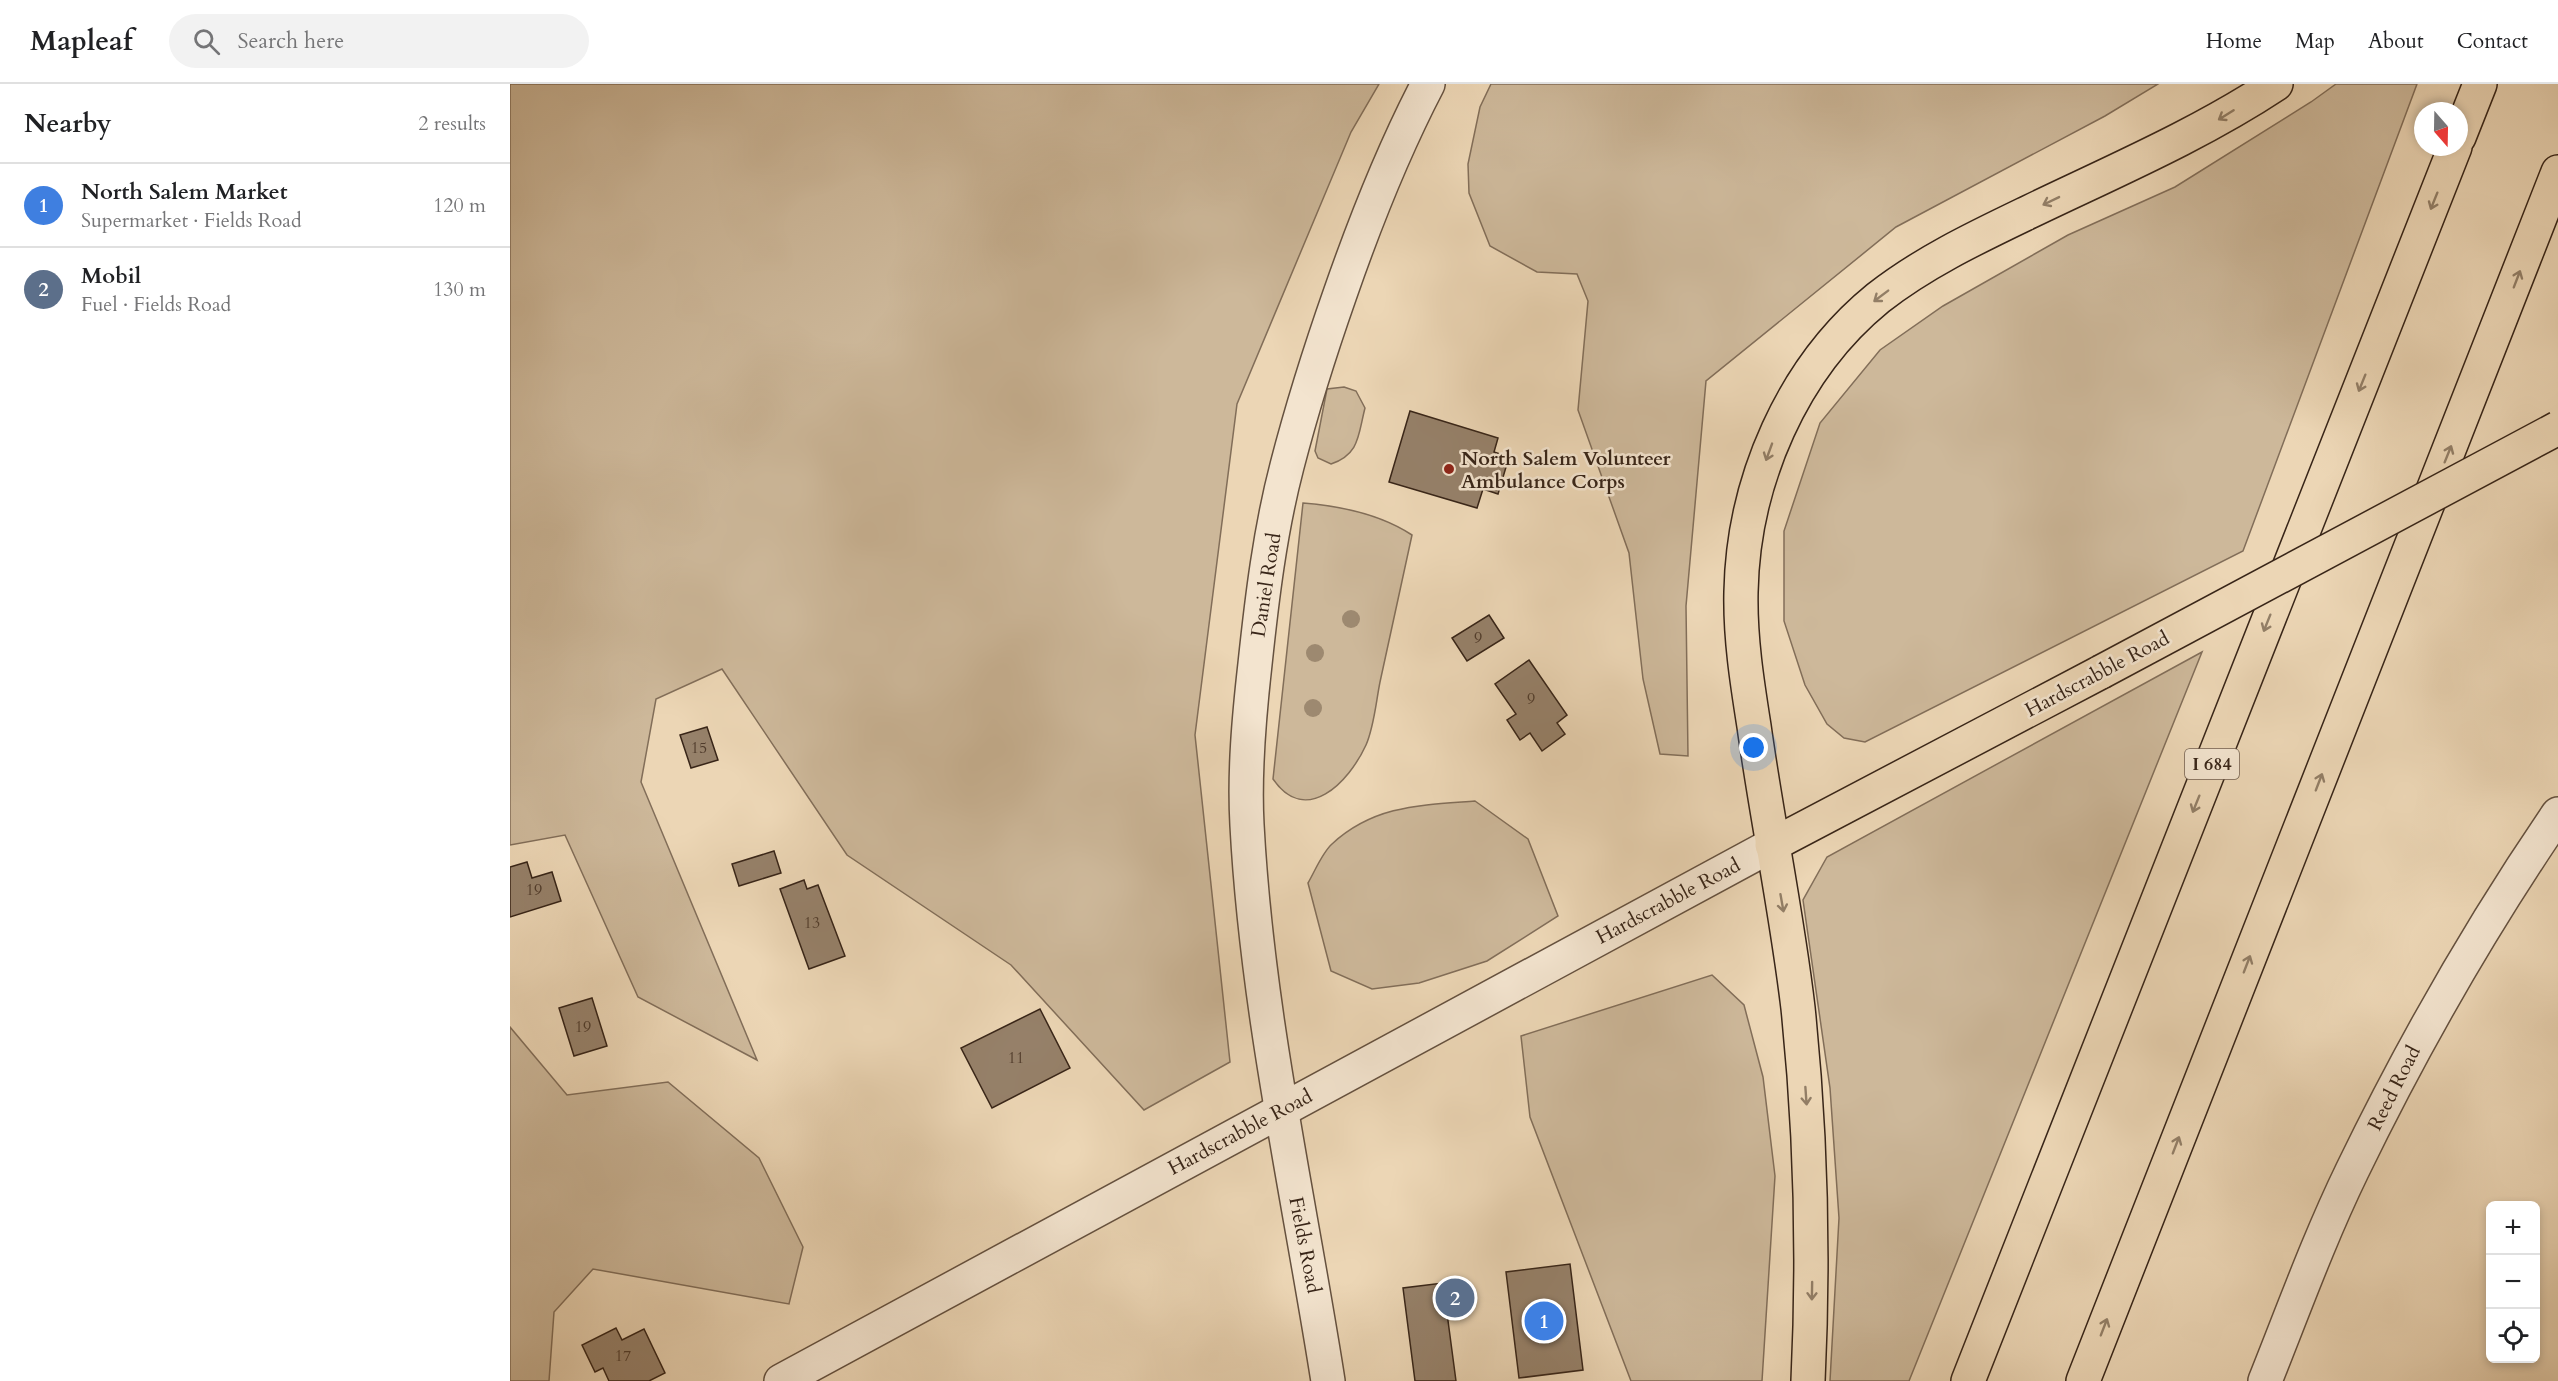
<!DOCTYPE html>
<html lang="en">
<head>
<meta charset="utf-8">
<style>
  body { margin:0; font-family:Cardo,serif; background:#f2f2f2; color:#202124 }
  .controls { position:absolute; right:18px; bottom:18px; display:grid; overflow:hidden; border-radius:9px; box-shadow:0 3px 9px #0003 }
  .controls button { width:54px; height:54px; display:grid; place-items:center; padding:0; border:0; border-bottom:2px solid #e0e0e0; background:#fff; color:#202124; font:30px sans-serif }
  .compass { position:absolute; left:1904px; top:18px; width:54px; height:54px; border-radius:50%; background:#fff; box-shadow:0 3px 9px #0003; rotate:160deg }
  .you { position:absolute; left:1244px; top:664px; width:21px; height:21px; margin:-15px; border:4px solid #fff; border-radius:50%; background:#1a73e8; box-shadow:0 0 0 9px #1a73e833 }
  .badge { display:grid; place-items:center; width:39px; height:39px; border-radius:50%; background:#8f2418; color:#fff; font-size:20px; font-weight:700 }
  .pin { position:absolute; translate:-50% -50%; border:3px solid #fff; box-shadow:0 2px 6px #0006 }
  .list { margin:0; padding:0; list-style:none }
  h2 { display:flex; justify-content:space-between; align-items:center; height:78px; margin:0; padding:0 24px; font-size:26px }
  h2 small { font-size:20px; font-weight:400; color:#757577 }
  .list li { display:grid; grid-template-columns:39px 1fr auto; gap:18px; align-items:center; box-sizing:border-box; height:84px; padding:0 24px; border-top:2px solid #e0e0e0 }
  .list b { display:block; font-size:22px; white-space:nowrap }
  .list p { margin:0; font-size:20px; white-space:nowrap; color:#757577 }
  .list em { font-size:20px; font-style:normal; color:#757577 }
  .icon { flex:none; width:33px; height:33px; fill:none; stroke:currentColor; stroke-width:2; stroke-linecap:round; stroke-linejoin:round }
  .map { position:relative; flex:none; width:2048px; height:1297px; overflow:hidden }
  header { display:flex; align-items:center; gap:36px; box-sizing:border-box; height:84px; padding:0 30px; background:#fff; border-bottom:2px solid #e0e0e0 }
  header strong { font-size:28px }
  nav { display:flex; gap:33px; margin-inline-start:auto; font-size:21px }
  .search { width:420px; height:54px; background:#f2f2f2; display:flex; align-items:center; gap:15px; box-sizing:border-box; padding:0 21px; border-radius:33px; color:#757577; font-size:22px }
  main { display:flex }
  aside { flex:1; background:#fff }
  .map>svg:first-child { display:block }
  .green { fill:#cdb89a; stroke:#826e59; stroke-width:1.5 }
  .building { fill:#96816a; stroke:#382518; stroke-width:1.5 }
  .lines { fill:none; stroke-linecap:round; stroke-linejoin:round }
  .minor-casing { stroke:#65513f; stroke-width:36 }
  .major-casing { stroke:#382518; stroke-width:36 }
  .highway-casing { stroke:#382518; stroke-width:36 }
  .minor { stroke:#f3e4cf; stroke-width:33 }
  .major { stroke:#ecd6b5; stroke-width:33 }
  .highway { stroke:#ecd6b5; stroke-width:33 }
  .major-bridge-casing { stroke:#382518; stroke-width:36; stroke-linecap:butt }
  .major-bridge { stroke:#ecd6b5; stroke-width:33 }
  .tree { fill:#9d8970 }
  .oneway { stroke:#927e66 }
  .poi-dot { fill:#8f2418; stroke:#f3e4cf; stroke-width:2 }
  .labels { text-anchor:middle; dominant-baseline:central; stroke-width:5; stroke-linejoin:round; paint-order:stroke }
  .number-label { font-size:16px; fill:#503c2c }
  .shield { fill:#f3e4cf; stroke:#705e4f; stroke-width:1.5 }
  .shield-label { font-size:18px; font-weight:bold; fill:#382518 }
  .poi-label { font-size:20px; font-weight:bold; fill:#382518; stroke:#f3e4cf; text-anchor:start }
  .street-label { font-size:20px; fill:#382518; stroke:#f3e4cf }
</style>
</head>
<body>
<header>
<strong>Mapleaf</strong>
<div class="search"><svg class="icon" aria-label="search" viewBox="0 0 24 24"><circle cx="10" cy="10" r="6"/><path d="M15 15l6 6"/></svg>Search here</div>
<nav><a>Home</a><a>Map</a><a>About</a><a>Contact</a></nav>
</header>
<main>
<aside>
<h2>Nearby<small>2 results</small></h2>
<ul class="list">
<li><span class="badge" style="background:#3f7fe0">1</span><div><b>North Salem Market</b><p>Supermarket · Fields Road</p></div><em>120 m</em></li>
<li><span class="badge" style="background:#5c6f8a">2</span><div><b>Mobil</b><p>Fuel · Fields Road</p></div><em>130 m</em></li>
</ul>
</aside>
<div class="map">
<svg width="2048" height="1297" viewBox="0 0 2048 1297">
  <rect width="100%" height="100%" fill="#ecd6b5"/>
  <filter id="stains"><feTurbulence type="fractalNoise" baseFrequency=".00333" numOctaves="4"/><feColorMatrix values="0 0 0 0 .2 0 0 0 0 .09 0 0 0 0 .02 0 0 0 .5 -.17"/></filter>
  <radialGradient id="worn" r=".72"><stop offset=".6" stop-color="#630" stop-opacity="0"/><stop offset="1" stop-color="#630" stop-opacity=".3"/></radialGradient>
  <g class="green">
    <path d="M0,0H869L841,48L727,320L685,651L720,978L634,1026L501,881L337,771L212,585L146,615L131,698L247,976L128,913L55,751L0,761Z"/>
    <path d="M981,0H1648L1595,32L1386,143L1196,297L1176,522L1178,672L1150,670L1133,595L1119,469L1068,326L1078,217L1067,190L1027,188L980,162L959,109L958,80L970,23Z"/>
    <path d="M1826,0H1907L1733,467L1355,658L1334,654L1317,640L1295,601L1274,537V447L1310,339L1370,266L1433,222L1558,151L1665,103L1801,18Z"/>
    <path d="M834,303L846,307L855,324C848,351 850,370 821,380L808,374L805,367L817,305Z"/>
    <path d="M793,419C831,422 870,430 902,451C891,500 881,549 870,598C866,618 864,643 856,661C839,698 796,743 763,695Z"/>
    <path d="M1692,568L1399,1297H1320L1329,1134L1320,1004L1293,816L1317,773Z"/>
    <path d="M965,717L1018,755L1048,832L977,877L909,899L862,905L821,887L798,799C805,787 812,769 822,760C864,721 912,721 965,717Z"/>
    <path d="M1202,891L1234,921L1253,993L1265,1092L1252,1297H1121L1020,1033L1011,952Z"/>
    <path d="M0,943L57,1011L158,998L249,1074L293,1163L279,1220L83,1185L44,1228L39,1297H0Z"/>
  </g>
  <g class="building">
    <path d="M900,327L988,354L984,368L999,373L988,410L973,405L967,424L879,398Z"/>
    <path d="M979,531L994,554L957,577L942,554Z"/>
    <path d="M1019,576L1057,631L1047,639L1055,650L1032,667L1020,649L1010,656L997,636L1006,630L985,600Z"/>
    <path d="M197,643L208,676L181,684L170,651Z"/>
    <path d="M264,767L271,789L229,802L222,780Z"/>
    <path d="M17,778L22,794L42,788L51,817L0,833V783Z"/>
    <path d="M294,796L297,805L308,801L335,872L299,885L270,805Z"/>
    <path d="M82,914L97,962L64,972L49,924Z"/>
    <path d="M530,925L560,984L482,1024L451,964Z"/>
    <path d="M1060,1180L1073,1286L1009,1294L996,1188Z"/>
    <path d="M933,1199L946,1297H905L893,1204Z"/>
    <path d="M106,1244L112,1256L134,1245L155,1289L139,1297H99L93,1284L85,1288L72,1261Z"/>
  </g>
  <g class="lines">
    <defs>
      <g id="minor">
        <path d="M271,1297L1262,761"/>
        <path d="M818,1297C789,1112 747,929 737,741C734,688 739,633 745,580C752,514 760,447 777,382C792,324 810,267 830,210C855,138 883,67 918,0"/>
        <path d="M1755,1297C1783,1227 1809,1155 1842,1087C1902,963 1970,844 2048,730"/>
      </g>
      <path id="major" d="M1262,761L1591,588"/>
      <g id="highway">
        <path d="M1949,53L1970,0"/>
        <path d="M1298,1297C1304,1172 1301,1049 1288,924C1277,830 1257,736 1244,642C1237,598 1230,553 1231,508C1233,398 1282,284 1368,214C1414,178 1467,153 1519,128C1602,88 1689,51 1766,0"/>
        <path d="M1458,1297L1945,63"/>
        <path d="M1573,1297L2048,88"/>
      </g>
    </defs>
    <use href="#minor" class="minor-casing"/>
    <use href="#major" class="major-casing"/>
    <use href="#highway" class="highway-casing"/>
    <use href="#minor" class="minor"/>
    <use href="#major" class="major"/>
    <use href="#highway" class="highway"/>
    <defs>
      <path id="major-bridge" d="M1591,588L2048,344"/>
    </defs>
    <use href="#major-bridge" class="major-bridge-casing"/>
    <use href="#major-bridge" class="major-bridge"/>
  </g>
  <g class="tree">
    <circle cx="841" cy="535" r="9"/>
    <circle cx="805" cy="569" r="9"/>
    <circle cx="803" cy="624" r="9"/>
  </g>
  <defs><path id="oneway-shaft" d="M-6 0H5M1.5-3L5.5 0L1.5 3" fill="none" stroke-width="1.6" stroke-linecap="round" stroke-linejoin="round" transform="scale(1.5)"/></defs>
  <g class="oneway">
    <use href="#oneway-shaft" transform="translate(1716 31) rotate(148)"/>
    <use href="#oneway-shaft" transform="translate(1541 117) rotate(154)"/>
    <use href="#oneway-shaft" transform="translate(1924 117) rotate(112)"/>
    <use href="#oneway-shaft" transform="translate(2007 195) rotate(-69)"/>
    <use href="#oneway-shaft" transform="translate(1371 212) rotate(143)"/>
    <use href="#oneway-shaft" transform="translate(1852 299) rotate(112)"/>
    <use href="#oneway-shaft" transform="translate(1259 368) rotate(110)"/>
    <use href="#oneway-shaft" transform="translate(1938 370) rotate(-68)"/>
    <use href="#oneway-shaft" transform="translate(1757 539) rotate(112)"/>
    <use href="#oneway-shaft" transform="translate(1809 698) rotate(-69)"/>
    <use href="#oneway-shaft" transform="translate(1686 720) rotate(112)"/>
    <use href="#oneway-shaft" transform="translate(1272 819) rotate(80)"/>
    <use href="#oneway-shaft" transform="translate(1737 880) rotate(-69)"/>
    <use href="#oneway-shaft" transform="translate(1296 1012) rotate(86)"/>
    <use href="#oneway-shaft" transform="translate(1666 1061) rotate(-69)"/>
    <use href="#oneway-shaft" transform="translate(1302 1207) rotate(91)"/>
    <use href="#oneway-shaft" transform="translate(1594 1243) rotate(-69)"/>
  </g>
  <circle class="poi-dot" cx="939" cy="385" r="6"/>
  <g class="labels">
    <g class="number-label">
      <text x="968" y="554">9</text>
      <text x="1021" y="615">9</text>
      <text x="189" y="664">15</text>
      <text x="24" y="806">19</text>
      <text x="302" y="839">13</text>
      <text x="73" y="943">19</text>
      <text x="506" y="974">11</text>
      <text x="113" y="1272">17</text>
    </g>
    <rect class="shield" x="1675" y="665" width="54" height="30" rx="4.5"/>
    <g class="shield-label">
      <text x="1702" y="680">I 684</text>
    </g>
    <g class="poi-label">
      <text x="951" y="374">North Salem Volunteer<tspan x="951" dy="23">Ambulance Corps</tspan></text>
    </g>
    <g class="street-label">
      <text transform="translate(756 501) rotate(-81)">Daniel Road</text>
      <text transform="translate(1587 590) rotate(-28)">Hardscrabble Road</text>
      <text transform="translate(1158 817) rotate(-28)">Hardscrabble Road</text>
      <text transform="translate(1884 1004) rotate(-63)">Reed Road</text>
      <text transform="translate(730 1048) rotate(-28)">Hardscrabble Road</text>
      <text transform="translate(795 1161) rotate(79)">Fields Road</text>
    </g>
  </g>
  <rect width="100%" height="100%" filter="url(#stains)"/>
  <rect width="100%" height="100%" fill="url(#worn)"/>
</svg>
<div class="controls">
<button>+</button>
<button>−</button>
<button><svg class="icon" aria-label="locate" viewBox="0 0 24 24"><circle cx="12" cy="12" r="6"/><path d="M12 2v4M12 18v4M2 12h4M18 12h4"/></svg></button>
</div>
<svg class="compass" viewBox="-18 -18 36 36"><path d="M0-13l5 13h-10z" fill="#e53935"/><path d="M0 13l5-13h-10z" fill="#757577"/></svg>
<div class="you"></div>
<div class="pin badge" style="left:1034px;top:1237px;background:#3f7fe0">1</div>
<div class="pin badge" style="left:945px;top:1214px;background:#5c6f8a">2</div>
</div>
</main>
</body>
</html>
